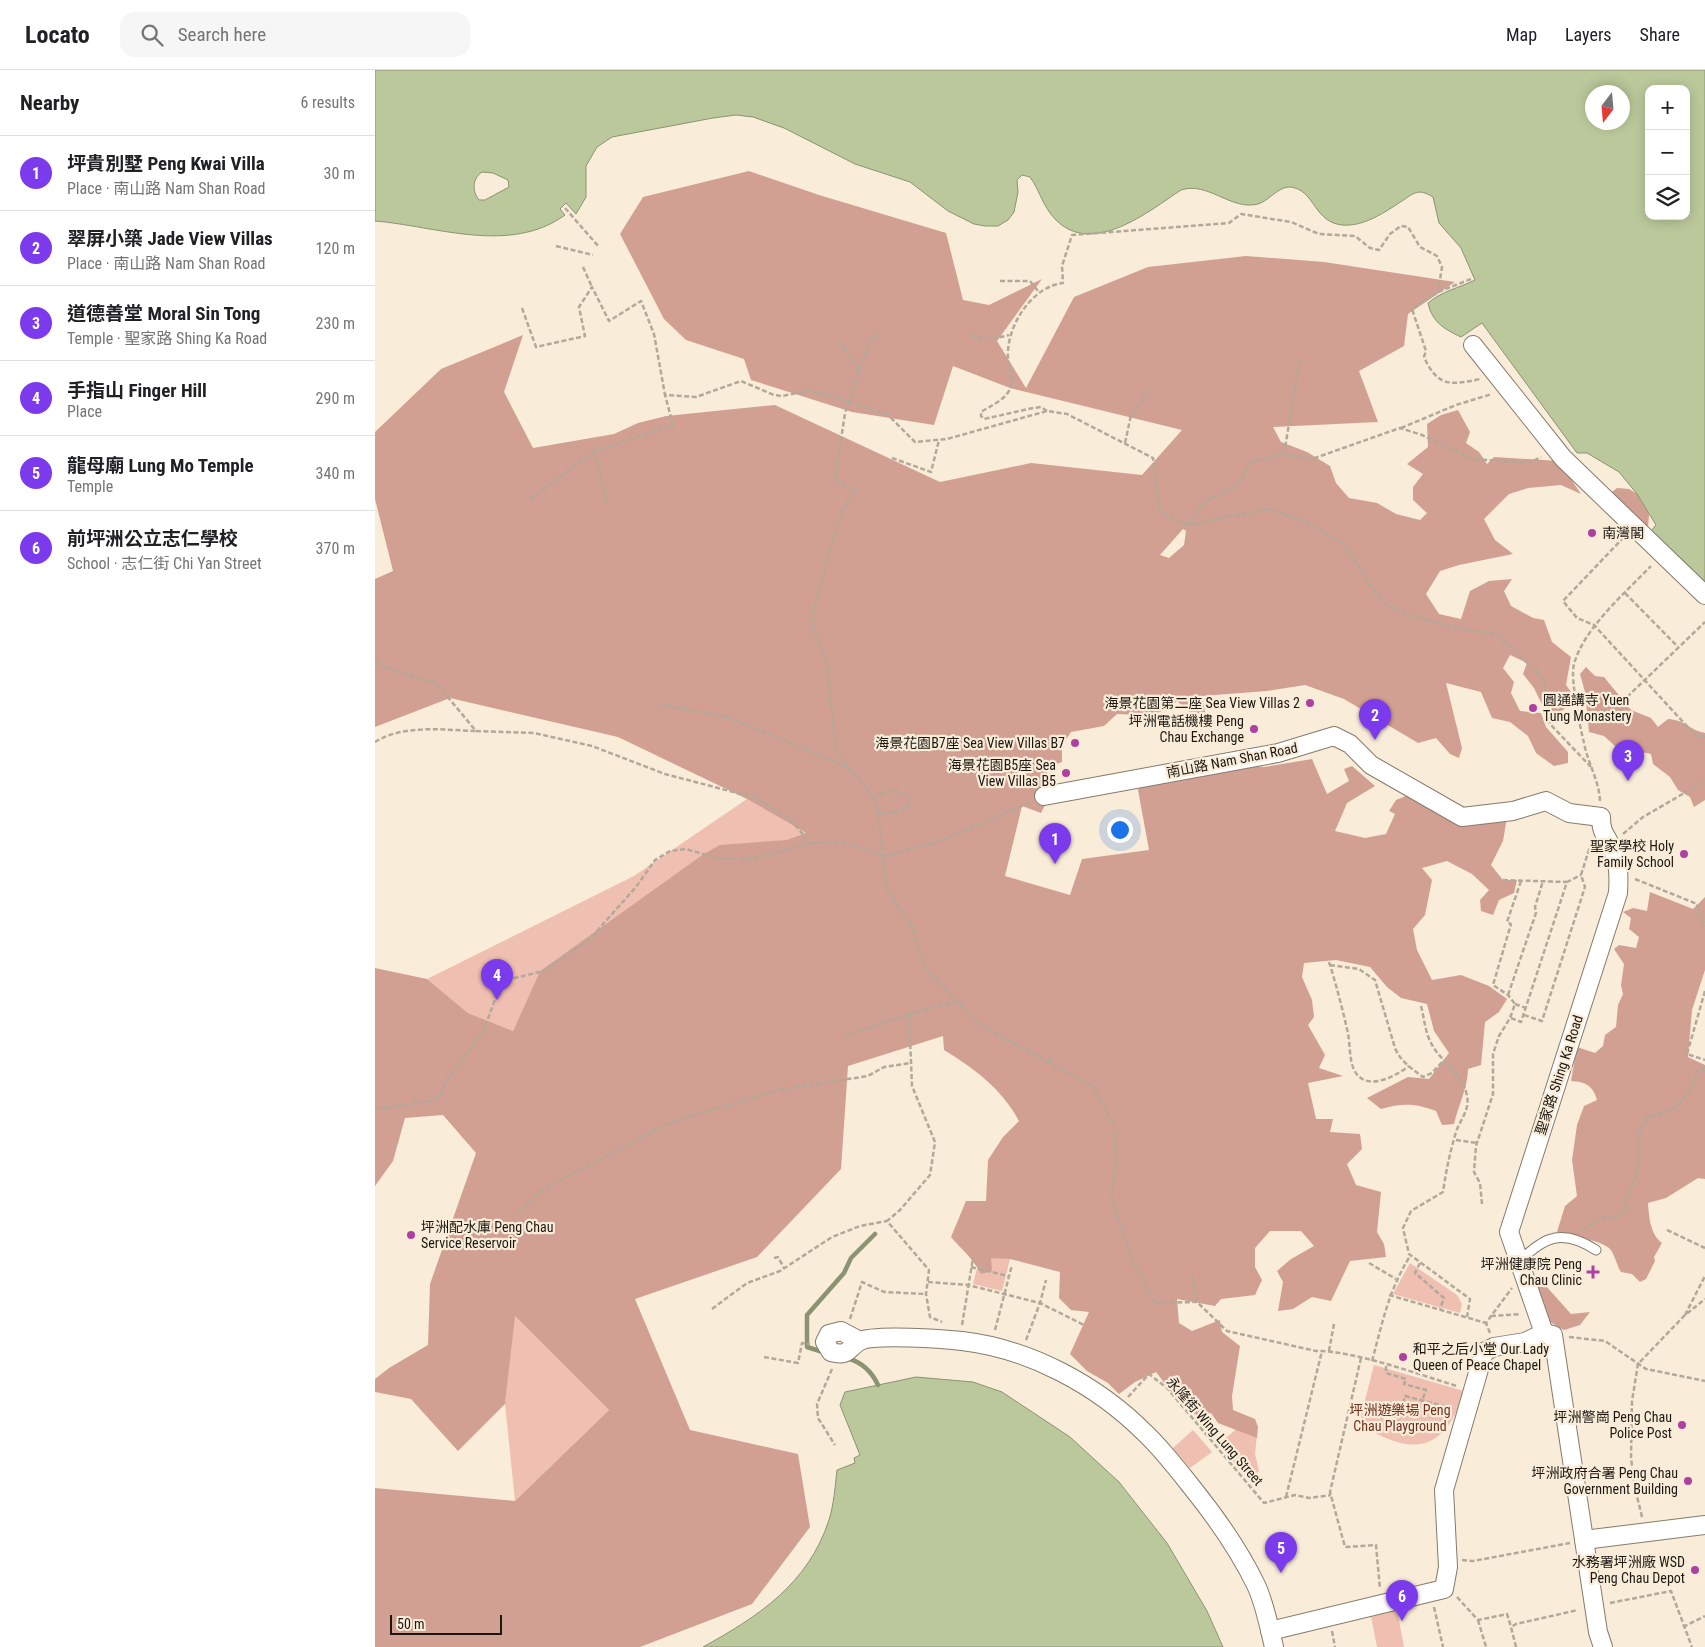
<!DOCTYPE html>
<html lang="en">
<head>
<meta charset="utf-8">
<style>
  body { margin:0; font-family:"Roboto Condensed","Noto Sans TC",sans-serif; background:#f6f6f6; color:#202124 }
  .controls { position:absolute; right:15px; top:15px; display:grid; overflow:hidden; border-radius:10px; box-shadow:0 2px 12px #0003 }
  .controls button { width:45px; height:45px; display:grid; place-items:center; padding:0; border:0; border-bottom:1px solid #e0e0e0; background:#fff; color:#202124; font:25px sans-serif }
  .compass { position:absolute; left:1210px; top:15px; width:45px; height:45px; border-radius:50%; background:#fff; box-shadow:0 2px 12px #0003; rotate:196deg }
  .scale { position:absolute; left:15px; bottom:12px; width:112px; box-sizing:border-box; padding-left:5px; border:2px solid #1c1811; border-top:0; font-size:14px; line-height:18px; white-space:nowrap; color:#1c1811; -webkit-text-stroke:4px #f9ecd9; paint-order:stroke }
  .you { position:absolute; left:744px; top:759px; width:18px; height:18px; margin:-12px; border:4px solid #fff; border-radius:50%; background:#1a73e8; box-shadow:0 0 0 8px #1a73e833 }
  .badge { display:grid; place-items:center; width:32px; height:32px; border-radius:50%; background:#7c3aed; color:#fff; font-size:16px; font-weight:700 }
  .pin { position:absolute; translate:-50% -41px; filter:drop-shadow(0 1px 2px #0008) }
  .pin::after { content:''; position:absolute; top:26px; width:18px; height:15px; background:inherit; clip-path:polygon(0 0,100% 0,50% 100%) }
  .list { margin:0; padding:0; list-style:none }
  h2 { display:flex; justify-content:space-between; align-items:center; height:65px; margin:0; padding:0 20px; font-size:21px }
  h2 small { font-size:16px; font-weight:400; color:#757577 }
  .list li { display:grid; grid-template-columns:32px 1fr auto; gap:15px; align-items:center; box-sizing:border-box; height:75px; padding:0 20px; border-top:1px solid #e0e0e0 }
  .list b { display:block; font-size:19px; white-space:nowrap }
  .list p { margin:0; font-size:16px; white-space:nowrap; color:#757577 }
  .list em { font-size:16px; font-style:normal; color:#757577 }
  .icon { flex:none; width:28px; height:28px; fill:none; stroke:currentColor; stroke-width:2; stroke-linecap:round; stroke-linejoin:round }
  .map { position:relative; flex:none; width:1330px; height:1577px; overflow:hidden }
  header { display:flex; align-items:center; gap:30px; box-sizing:border-box; height:70px; padding:0 25px; background:#fff; border-bottom:1px solid #e0e0e0 }
  header strong { font-size:24px }
  nav { display:flex; gap:28px; margin-inline-start:auto; font-size:18px }
  .search { width:350px; height:45px; background:#f6f6f6; display:flex; align-items:center; gap:12px; box-sizing:border-box; padding:0 18px; border-radius:15px; color:#757577; font-size:19px }
  main { display:flex }
  aside { flex:1; background:#fff }
  .map>svg:first-child { display:block }
  .green { fill:#efbfb1 }
  .forest { fill:#d2a092; fill-rule:evenodd }
  .water { fill:#bbc89b; stroke:#8b9372; fill-rule:evenodd }
  .lines { fill:none; stroke-linecap:round; stroke-linejoin:round }
  .stream { stroke:#8b9372; stroke-width:4.5 }
  .service-casing { stroke:#867b6a; stroke-width:11 }
  .minor-casing { stroke:#867b6a; stroke-width:20 }
  .path { stroke:#b3a99a; stroke-width:2.5; stroke-dasharray:5 2.5; stroke-linecap:butt }
  .service { stroke:#fff; stroke-width:9 }
  .minor { stroke:#fff; stroke-width:18 }
  .poi-dot { fill:#ae409f; stroke:#f9ecd9; stroke-width:2 }
  .labels { text-anchor:middle; dominant-baseline:central; stroke-width:4.5; stroke-linejoin:round; paint-order:stroke }
  .poi-label { font-size:14px; fill:#1c1811; stroke:#f9ecd9; text-anchor:end }
  .street-label { font-size:14px; fill:#1c1811; stroke:#f9ecd9 }
  .park-label { font-size:14px; fill:#6f311f; stroke:#f9ecd9 }
</style>
</head>
<body>
<header>
<strong>Locato</strong>
<div class="search"><svg class="icon" aria-label="search" viewBox="0 0 24 24"><circle cx="10" cy="10" r="6"/><path d="M15 15l6 6"/></svg>Search here</div>
<nav><a>Map</a><a>Layers</a><a>Share</a></nav>
</header>
<main>
<aside>
<h2>Nearby<small>6 results</small></h2>
<ul class="list">
<li><span class="badge">1</span><div><b>坪貴別墅 Peng Kwai Villa</b><p>Place · 南山路 Nam Shan Road</p></div><em>30 m</em></li>
<li><span class="badge">2</span><div><b>翠屏小築 Jade View Villas</b><p>Place · 南山路 Nam Shan Road</p></div><em>120 m</em></li>
<li><span class="badge">3</span><div><b>道德善堂 Moral Sin Tong</b><p>Temple · 聖家路 Shing Ka Road</p></div><em>230 m</em></li>
<li><span class="badge">4</span><div><b>手指山 Finger Hill</b><p>Place</p></div><em>290 m</em></li>
<li><span class="badge">5</span><div><b>龍母廟 Lung Mo Temple</b><p>Temple</p></div><em>340 m</em></li>
<li><span class="badge">6</span><div><b>前坪洲公立志仁學校</b><p>School · 志仁街 Chi Yan Street</p></div><em>370 m</em></li>
</ul>
</aside>
<div class="map">
<svg width="1330" height="1577" viewBox="0 0 1330 1577">
  <rect width="100%" height="100%" fill="#f9ecd9"/>
  <g class="green">
    <path d="M372,729L431,763L411,770L327,785L165,901L138,961L93,943L52,909L259,806Z"/>
    <path d="M606,1182L635,1189L627,1221L598,1214Z"/>
    <path d="M1035,1193L1082,1225L1087,1234L1085,1243L1018,1224Z"/>
    <path d="M139,1245L234,1340L140,1431L130,1334Z"/>
    <path d="M999,1295L1089,1321C1071,1379 1041,1388 989,1357L986,1346Z"/>
    <path d="M863,1358L882,1364L880,1384L884,1401L874,1410L843,1374Z"/>
    <path d="M818,1360L837,1382L815,1398L798,1378Z"/>
    <path d="M1022,1540L1029,1577H1002L996,1547Z"/>
  </g>
  <g class="forest">
    <path d="M374,101L444,125L571,163L588,230L614,235L667,209L622,271L651,318L699,227L773,197L871,186L949,192L1080,212L1033,244L1029,276L984,301L1003,352L898,357L906,372L932,382L955,396L961,413L974,428L1002,433L1021,444L1045,450L1052,443L1038,430V417L1048,404L1032,394L1053,377L1052,354L1066,345L1083,340L1095,362L1091,373L1104,382L1112,394L1119,387L1184,391L1206,424L1186,415L1153,418L1134,424L1109,449L1120,470L1138,484L1084,495L1065,501L1051,524L1064,544L1086,549L1095,521L1114,511L1137,509L1129,521L1136,536L1158,548L1169,550L1177,572L1196,587L1191,615L1201,629L1175,651L1159,618L1148,604L1152,593L1135,585L1128,598L1139,612L1136,623L1145,641L1166,643L1171,657L1193,682V693L1179,696L1161,683L1153,666L1135,652L1117,648L1106,622L1071,613L1087,678L1084,688L1075,684L1061,668L1043,673L969,629L930,615L892,621L827,626L830,642L819,646L802,631C786,648 763,645 742,644L729,656L696,662L687,676V692L672,697L673,729L666,743L647,736L630,806L695,825L707,789L774,780L763,720L769,711L869,694L889,697L937,689L952,724L974,711L969,699L977,696L1000,716L972,733L960,761L990,768L1011,764L1020,744L1014,741L1021,730L1038,723L1089,742L1133,741L1128,771L1116,795L1128,810H1142L1139,823L1124,830L1118,845L1106,841L1105,830L1114,820L1097,804L1072,791L1047,798L1057,810L1050,845L1038,859L1042,880L1057,910L1086,905L1114,916L1132,929L1124,942L1110,952L1106,995L1093,999C1093,1017 1083,1036 1079,1054L1067,1055L1061,1041C1040,1033 1027,1033 1006,1039L992,1028L1033,1007L1054,1009L1074,983L1059,961L1052,934L1026,928L1012,917L995,897L961,890L929,893L927,907L937,930L939,947L933,955L950,985L944,998L968,1006L933,1013L941,1049H958L955,1062L985,1064L987,1079L972,1094L981,1115L1006,1122L1002,1162L1009,1174L1011,1187L975,1191L956,1231L937,1227L918,1239L903,1241L908,1212L902,1201L916,1189L939,1176L926,1161H895L880,1178V1197L887,1210L880,1225L846,1229L840,1236L802,1229L804,1253L817,1261L845,1250L847,1262L865,1276L857,1326L858,1340L880,1349L883,1357L882,1368L843,1353L836,1343L821,1345L800,1327L781,1302L760,1312L744,1324L733,1313L712,1301L695,1284L714,1242L696,1240L684,1228L685,1202L635,1189L616,1188L617,1201L606,1204C597,1187 588,1181 576,1167L591,1131H611L613,1090L628,1067L644,1051C627,1019 600,999 569,980L568,966L473,996L466,1099L382,1187L260,1229L315,1360L423,1384L435,1457L377,1534L265,1577H0V1418L140,1431L234,1340L140,1246L130,1334L83,1381L36,1329L0,1322V1309L14,1298L53,1275L55,1214L101,1083L68,1045L30,1048L18,1091L0,1116V898L52,909L93,943L138,961L165,901L327,785L345,775L411,770L431,763L372,729L243,667L75,628L0,657V509L18,501L0,429V362L66,299L148,265L129,322L158,378L239,364L263,353L291,346L400,335L565,412L656,393L767,405L807,360L635,318L578,296L559,355L477,342L376,310L369,289L311,270L289,249L245,164L268,127ZM808,459L811,461L809,475L794,488L785,485Z"/>
    <path d="M1242,418L1254,419L1270,429L1274,445L1273,458L1237,429V422Z"/>
    <path d="M1211,597L1220,606L1229,607L1256,640L1276,648L1283,657L1293,649C1311,650 1314,660 1330,663V730L1319,737L1315,727L1303,720L1295,707L1278,694L1276,684L1240,676L1229,666L1214,662L1210,622L1205,604Z"/>
    <path d="M1275,822L1318,839L1330,827V900L1317,940L1313,987L1330,995V1109L1323,1108L1291,1128L1273,1133C1274,1147 1275,1164 1287,1173L1279,1187L1280,1191L1271,1209L1265,1212L1257,1204L1246,1202C1242,1196 1239,1182 1234,1178C1226,1171 1193,1164 1182,1162L1190,1136L1202,1126L1197,1090L1202,1055L1209,1036L1222,1030C1218,1015 1210,1012 1196,1011L1202,977L1220,983L1228,976L1230,965L1241,957L1243,935L1248,924L1246,915L1249,894L1239,879L1244,875L1261,878L1264,867L1254,859L1256,848L1248,842L1258,838L1272,841Z"/>
    <path d="M1160,1214L1171,1216L1196,1244L1215,1242L1205,1255L1189,1260L1175,1252Z"/>
  </g>
  <g class="water">
    <path d="M0,0H1330V514L1276,461L1281,455L1262,424L1244,402L1212,383H1202L1107,253L1086,267C1069,259 1057,252 1053,233C1067,221 1084,218 1100,210L1086,178L1064,153L1058,127C1053,124 1049,122 1044,122C1037,123 1032,128 1027,131C1010,142 989,157 967,155C940,152 940,124 920,118C905,113 896,130 883,134C856,141 833,111 806,120C774,141 718,187 681,150C668,137 665,121 655,107L647,105L642,110L643,122L639,142L633,150L623,156H610L599,154L573,141L535,112L480,94L409,58L378,47L361,45L338,48L237,67L222,77L211,96V127L201,144L191,133L185,139L190,145C135,185 61,156 0,151ZM1274,19H1311V146H1274ZM1218,22H1248V52H1218ZM107,102L118,103L133,110L134,117L110,130H104C97,121 97,109 107,102Z"/>
    <path d="M541,1307L598,1312L627,1322L695,1367L744,1412L792,1473L832,1541L848,1577H328C384,1546 433,1514 454,1450C459,1434 460,1417 462,1400L480,1393L479,1388L485,1385L465,1335L470,1322Z"/>
  </g>
  <g class="lines">
    <g class="stream">
      <path d="M451,1283L432,1277V1245L469,1203L476,1188L500,1164"/>
      <path d="M472,1288C486,1292 497,1302 503,1315"/>
    </g>
    <defs>
      <path id="service" d="M1144,1192C1170,1165 1189,1159 1221,1180"/>
      <g id="minor">
        <path d="M1098,275L1188,388L1330,525"/>
        <path d="M669,726L903,683L959,666L975,674L996,695L1087,747L1138,741L1171,731L1194,743L1226,747C1226,762 1230,764 1236,776C1244,792 1244,806 1243,823L1134,1162L1169,1263"/>
        <path d="M1169,1263L1178,1265L1223,1562L1228,1577"/>
        <path d="M485,1271L466,1261L454,1264L450,1272L456,1282C475,1287 472,1278 485,1271C500,1264 569,1269 587,1271C655,1279 722,1315 770,1363C788,1380 804,1401 819,1420C843,1450 864,1480 881,1515C890,1534 894,1557 899,1577"/>
        <path d="M1209,1470L1330,1455"/>
        <path d="M895,1561L1069,1519L1073,1497L1069,1420L1109,1282L1119,1277L1150,1272L1169,1263"/>
      </g>
    </defs>
    <use href="#service" class="service-casing"/>
    <use href="#minor" class="minor-casing"/>
    <g class="path">
      <path d="M190,138L224,177"/>
      <path d="M181,176L218,185"/>
      <path d="M208,197L217,217"/>
      <path d="M1096,209L1063,222L1037,239L1051,281L1049,287C1063,318 1076,315 1105,309"/>
      <path d="M625,211H655L663,221"/>
      <path d="M147,238L161,277L210,266L204,237L217,217L234,251L266,231L279,264L290,325L321,327L366,311L399,325L407,326L433,321L454,325L513,345L540,372L572,369L672,341L692,344L778,388L785,442L812,455L894,439L929,451L967,473L986,499L992,511L1009,533L1030,544L1090,560L1122,564L1169,609L1175,654L1216,697"/>
      <path d="M505,265L495,269L470,343L460,410L481,421L469,438L461,459L436,551L452,593L461,679L473,697L489,714L502,736L512,819L537,857L549,896L603,954L718,1016L739,1055L741,1087L737,1129L755,1184L779,1233L822,1232"/>
      <path d="M595,265C610,270 620,269 634,265"/>
      <path d="M464,271L485,302"/>
      <path d="M672,341L666,337L658,338L609,349L606,346V342C615,336 628,331 634,321C641,308 634,301 633,288C631,257 656,217 688,213L687,196L697,165L854,153L866,144L916,152L944,164L980,166L995,178L1004,180L1015,164L1026,156L1033,157L1045,177L1062,186L1067,197L1063,222"/>
      <path d="M1026,358L1081,335L1117,324"/>
      <path d="M750,373L756,345L775,319"/>
      <path d="M909,384L925,287"/>
      <path d="M517,388L556,402L564,370"/>
      <path d="M155,429L220,381"/>
      <path d="M232,434L220,381L298,355L290,325"/>
      <path d="M812,455L832,430L863,416L875,393L909,384L937,389L1025,358L1047,365L1098,389L1154,393L1166,387"/>
      <path d="M1249,467L1188,531L1202,548L1219,555L1320,665L1330,667"/>
      <path d="M1250,523L1303,577"/>
      <path d="M0,591L7,596L62,614L101,661L159,663L217,676L290,704L381,728L416,750L435,773"/>
      <path d="M285,634L355,648L472,697"/>
      <path d="M1202,643L1215,651C1223,639 1233,639 1246,643L1250,629L1330,552"/>
      <path d="M0,672C29,654 68,660 101,661"/>
      <path d="M497,727L518,720L534,727L532,738L527,741L503,744"/>
      <path d="M1225,731C1224,710 1213,694 1209,673C1205,657 1195,608 1199,594C1209,558 1250,523 1276,496"/>
      <path d="M1248,764L1268,747L1330,711"/>
      <path d="M1206,805L1216,773"/>
      <path d="M1260,809L1322,834L1323,843L1330,856"/>
      <path d="M1128,810L1192,812"/>
      <path d="M954,892C961,914 967,937 972,959C975,970 974,982 977,994C985,1024 1017,1009 1034,996"/>
      <path d="M955,895L984,899L1000,910L1020,978C1026,992 1036,998 1048,1007L1057,1003L1069,990"/>
      <path d="M1330,921L1312,984L1330,990"/>
      <path d="M1133,925L1161,843L1160,837L1168,811"/>
      <path d="M1140,934L1151,938"/>
      <path d="M1046,936C1049,947 1050,962 1056,973C1066,993 1088,1002 1092,1026C1095,1040 1085,1050 1081,1062C1075,1082 1071,1101 1068,1122L1036,1141L1028,1158L1034,1184L1095,1229L1092,1247"/>
      <path d="M534,944L537,1016L560,1072L555,1105L525,1140L512,1151L554,1200L551,1224L555,1247L567,1252"/>
      <path d="M1149,945L1167,951L1210,817L1206,805"/>
      <path d="M1136,948L1146,952L1192,812L1206,805"/>
      <path d="M470,966L534,944L582,931"/>
      <path d="M674,992L679,985"/>
      <path d="M1327,1000L1330,995"/>
      <path d="M0,1039L56,1031L66,1023L72,1010L108,962L127,911L169,901L214,870L261,817L280,790L295,781L311,779L345,789L380,788L435,773L467,772L509,786L565,771L656,732"/>
      <path d="M1081,1070L1102,1073"/>
      <path d="M1107,1134L1105,1113L1099,1102L1101,1076L1118,1024V984L1124,966L1135,948L1140,934L1133,925L1118,915L1136,854L1132,852L1146,811"/>
      <path d="M143,1143L167,1120L294,1053L403,1020L493,1006L509,997L536,993"/>
      <path d="M1207,1160L1230,1147H1241L1251,1141C1250,1120 1254,1125 1260,1109C1267,1092 1259,1071 1268,1054C1273,1044 1289,1044 1298,1038C1310,1031 1320,1012 1323,1000L1330,1002"/>
      <path d="M1292,1160L1330,1178"/>
      <path d="M399,1188L403,1187L409,1198"/>
      <path d="M994,1193L1021,1209"/>
      <path d="M1045,1193L1040,1203L1069,1228L1065,1239"/>
      <path d="M596,1197L633,1206"/>
      <path d="M817,1205L822,1232L852,1261L941,1281C982,1281 1041,1304 1082,1316"/>
      <path d="M553,1212L593,1215L665,1233L711,1256"/>
      <path d="M1014,1225L1111,1253"/>
      <path d="M337,1239L372,1213L405,1201L457,1167L485,1156L512,1151"/>
      <path d="M1310,1245L1330,1206"/>
      <path d="M1116,1246L1146,1244"/>
      <path d="M475,1249L487,1212L509,1222L551,1224"/>
      <path d="M587,1255L598,1188"/>
      <path d="M620,1260L637,1195"/>
      <path d="M1115,1263L1111,1253L1137,1218"/>
      <path d="M1194,1267L1230,1271L1271,1299L1330,1311"/>
      <path d="M651,1270L665,1233L671,1210"/>
      <path d="M954,1281L959,1254"/>
      <path d="M389,1287L423,1293L427,1273L435,1274"/>
      <path d="M986,1288L955,1422L970,1477L1001,1475L1005,1519"/>
      <path d="M997,1291C1008,1251 1013,1222 1035,1186"/>
      <path d="M1011,1296V1303L1031,1309L1029,1314L1051,1320L1047,1331"/>
      <path d="M457,1299L442,1334L443,1348L460,1375"/>
      <path d="M753,1327L774,1304L792,1318L889,1433L920,1425L934,1428L956,1425"/>
      <path d="M1022,1355L1030,1326L1076,1338"/>
      <path d="M911,1427L947,1281"/>
      <path d="M1267,1447L1259,1414L1256,1387L1257,1331L1263,1294L1309,1246L1330,1229"/>
      <path d="M1087,1490L1098,1491L1195,1473"/>
      <path d="M1082,1527L1103,1550L1132,1544L1136,1557"/>
      <path d="M1235,1533L1296,1521L1317,1577"/>
      <path d="M1059,1537L1068,1577"/>
      <path d="M1103,1550L1111,1577"/>
      <path d="M1308,1557L1330,1546"/>
      <path d="M957,1561L960,1577"/>
      <path d="M1141,1577L1136,1557L1141,1554L1203,1540"/>
    </g>
    <use href="#service" class="service"/>
    <use href="#minor" class="minor"/>
  </g>
  <g class="poi-dot">
    <circle cx="1217" cy="463" r="5"/>
    <circle cx="935" cy="633" r="5"/>
    <circle cx="1158" cy="638" r="5"/>
    <circle cx="879" cy="659" r="5"/>
    <circle cx="700" cy="673" r="5"/>
    <circle cx="691" cy="703" r="5"/>
    <circle cx="1309" cy="784" r="5"/>
    <circle cx="36" cy="1165" r="5"/>
    <path d="M1215.5 1194.5h5v5h5v5h-5v5h-5v-5h-5v-5h5z"/>
    <circle cx="1028" cy="1287" r="5"/>
    <circle cx="1307" cy="1355" r="5"/>
    <circle cx="1313" cy="1411" r="5"/>
    <circle cx="1320" cy="1500" r="5"/>
  </g>
  <g class="labels">
    <g class="poi-label">
      <text x="1227" y="463" text-anchor="start">南灣閣</text>
      <text x="1168" y="630" text-anchor="start">圓通講寺 Yuen<tspan x="1168" dy="16">Tung Monastery</tspan></text>
      <text x="925" y="633">海景花園第二座 Sea View Villas 2</text>
      <text x="869" y="651">坪洲電話機樓 Peng<tspan x="869" dy="16">Chau Exchange</tspan></text>
      <text x="690" y="673">海景花園B7座 Sea View Villas B7</text>
      <text x="681" y="695">海景花園B5座 Sea<tspan x="681" dy="16">View Villas B5</tspan></text>
      <text x="1299" y="776">聖家學校 Holy<tspan x="1299" dy="16">Family School</tspan></text>
      <text x="46" y="1157" text-anchor="start">坪洲配水庫 Peng Chau<tspan x="46" dy="16">Service Reservoir</tspan></text>
      <text x="1207" y="1194">坪洲健康院 Peng<tspan x="1207" dy="16">Chau Clinic</tspan></text>
      <text x="1038" y="1279" text-anchor="start">和平之后小堂 Our Lady<tspan x="1038" dy="16">Queen of Peace Chapel</tspan></text>
      <text x="1297" y="1347">坪洲警崗 Peng Chau<tspan x="1297" dy="16">Police Post</tspan></text>
      <text x="1303" y="1403">坪洲政府合署 Peng Chau<tspan x="1303" dy="16">Government Building</tspan></text>
      <text x="1310" y="1492">水務署坪洲廠 WSD<tspan x="1310" dy="16">Peng Chau Depot</tspan></text>
    </g>
    <g class="street-label">
      <text transform="translate(857 690) rotate(-11)">南山路 Nam Shan Road</text>
      <text transform="translate(1184 1005) rotate(-72)">聖家路 Shing Ka Road</text>
      <text transform="translate(840 1361) rotate(49)">永隆街 Wing Lung Street</text>
    </g>
    <g class="park-label">
      <text x="1025" y="1340">坪洲遊樂場 Peng<tspan x="1025" dy="16">Chau Playground</tspan></text>
    </g>
  </g>
</svg>
<div class="controls">
<button>+</button>
<button>−</button>
<button><svg class="icon" aria-label="layers" viewBox="0 0 24 24"><path d="M12 4l9 5-9 5-9-5zM3 14l9 5 9-5"/></svg></button>
</div>
<svg class="compass" viewBox="-18 -18 36 36"><path d="M0-13l5 13h-10z" fill="#e53935"/><path d="M0 13l5-13h-10z" fill="#757577"/></svg>
<div class="scale">50 m</div>
<div class="you"></div>
<div class="pin badge" style="left:680px;top:794px">1</div>
<div class="pin badge" style="left:1000px;top:670px">2</div>
<div class="pin badge" style="left:1253px;top:711px">3</div>
<div class="pin badge" style="left:122px;top:930px">4</div>
<div class="pin badge" style="left:906px;top:1503px">5</div>
<div class="pin badge" style="left:1027px;top:1551px">6</div>
</div>
</main>
</body>
</html>
